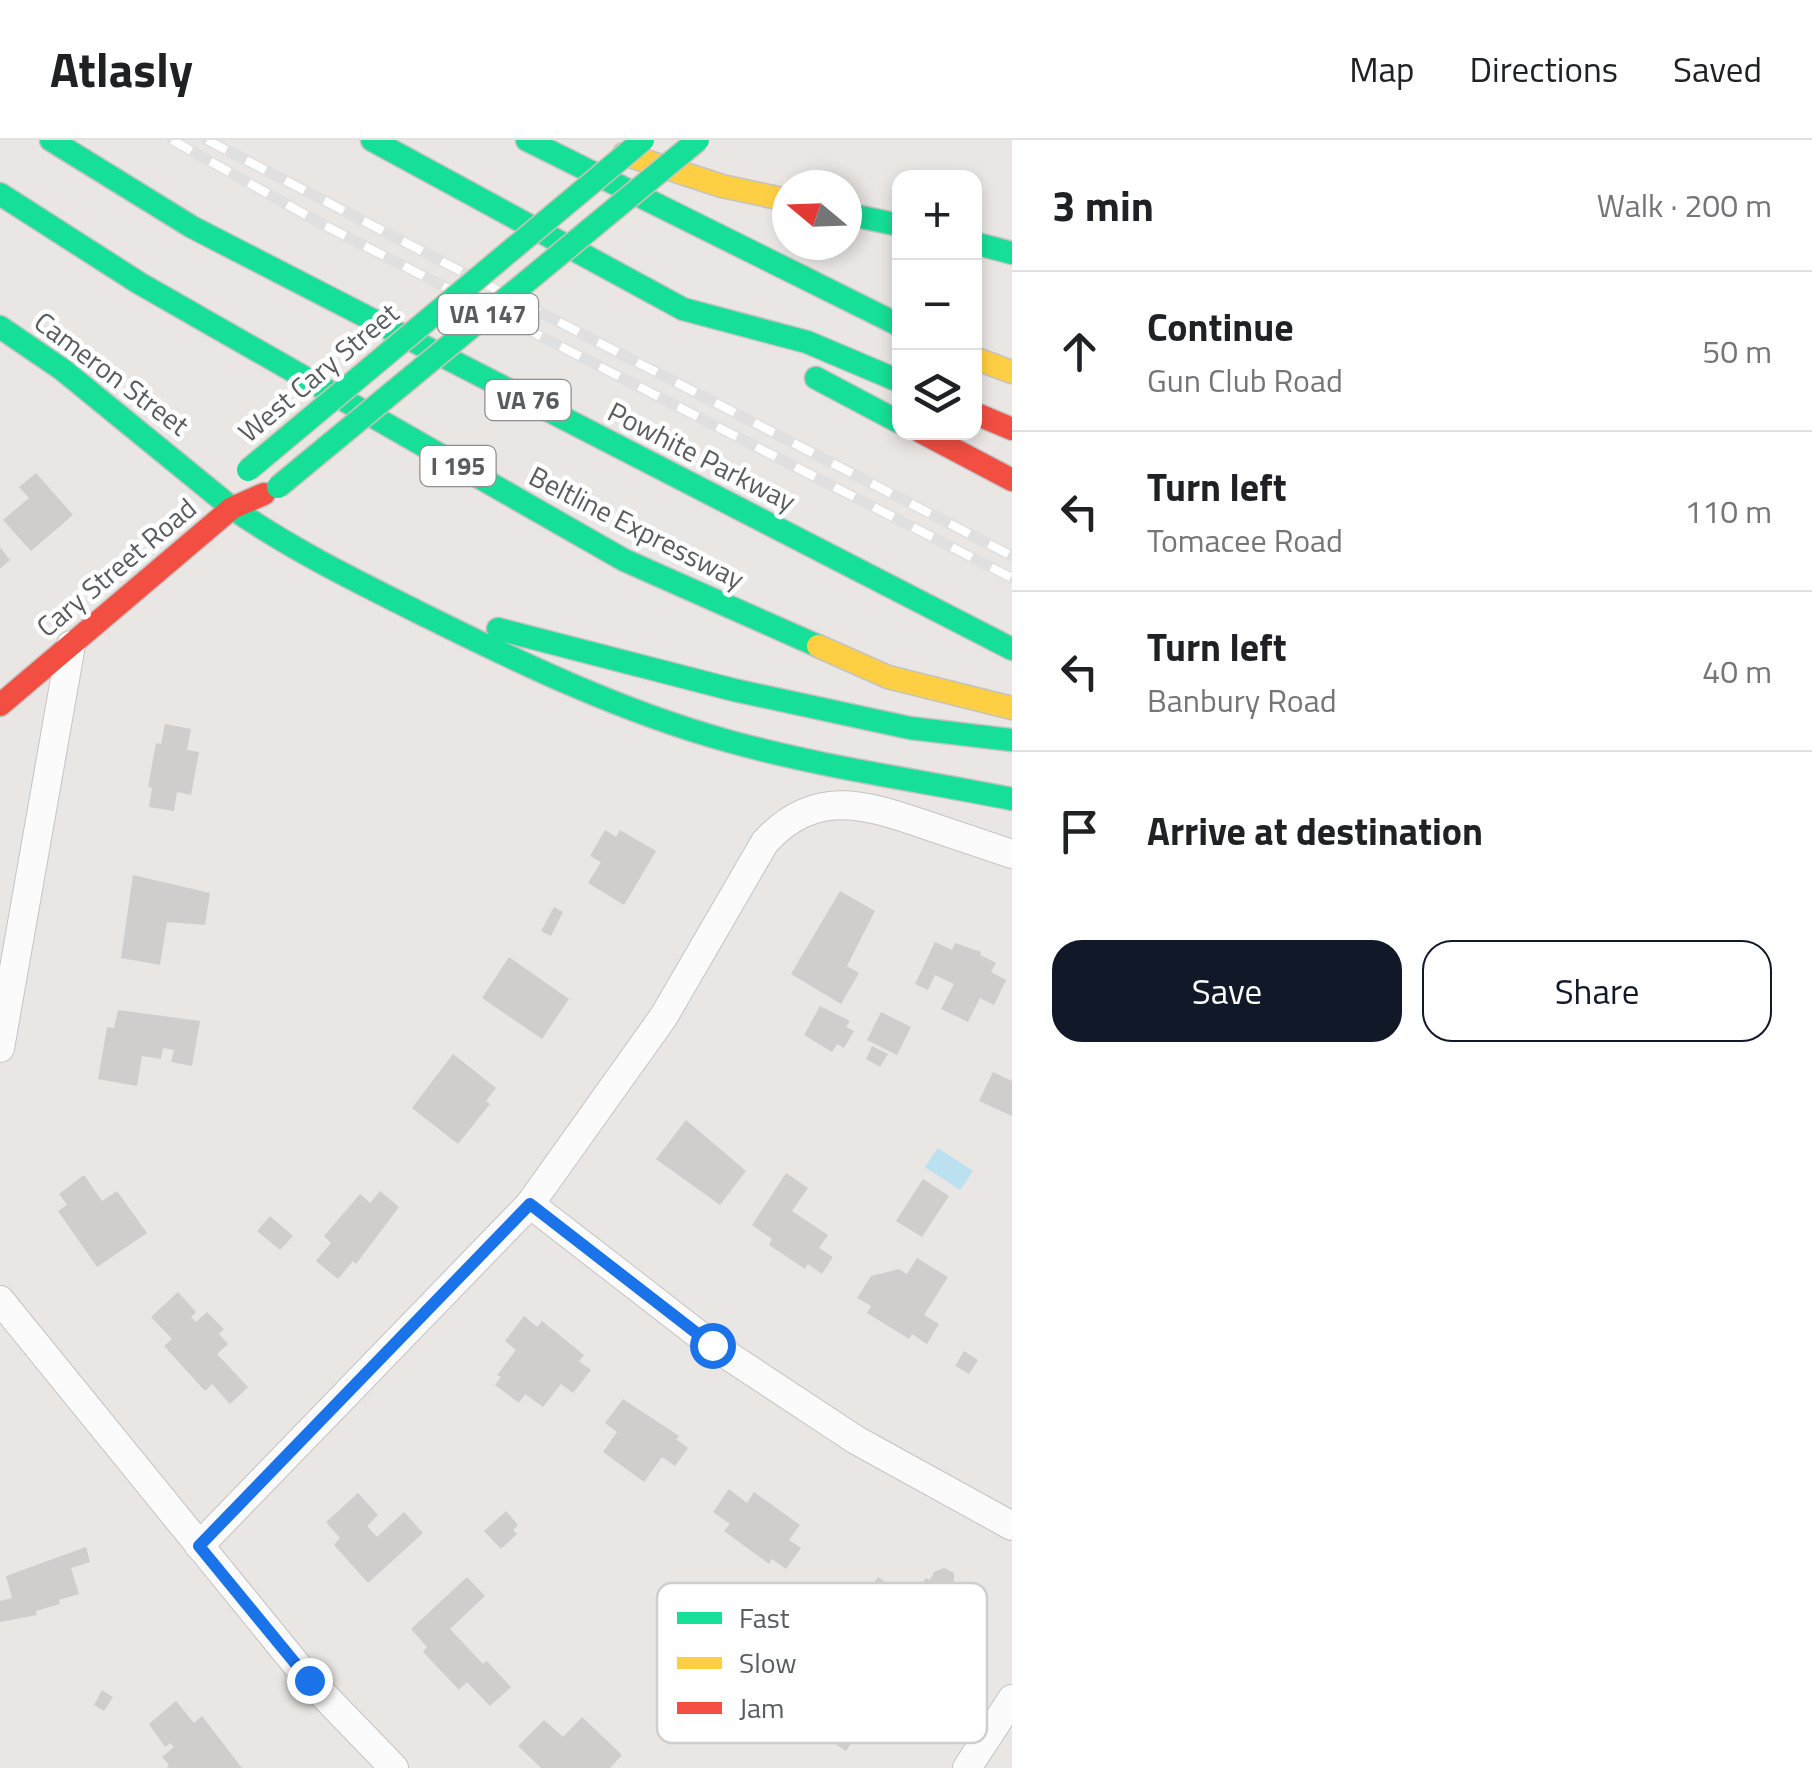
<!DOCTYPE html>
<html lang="en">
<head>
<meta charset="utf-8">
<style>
  body { margin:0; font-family:"Titillium Web",sans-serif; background:#f2f2f2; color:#202124 }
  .controls { position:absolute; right:30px; top:30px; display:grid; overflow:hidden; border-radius:20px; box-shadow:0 5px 15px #0003 }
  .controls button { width:90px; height:90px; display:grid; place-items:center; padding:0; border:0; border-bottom:2px solid #e0e0e0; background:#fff; color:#202124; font:50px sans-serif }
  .compass { position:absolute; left:772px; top:30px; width:90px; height:90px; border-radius:50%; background:#fff; box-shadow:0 5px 15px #0003; rotate:289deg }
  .stop { position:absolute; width:30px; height:30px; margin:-22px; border:8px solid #1a73e8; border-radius:50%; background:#fff }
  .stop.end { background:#1a73e8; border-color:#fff; box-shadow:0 2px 10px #0008 }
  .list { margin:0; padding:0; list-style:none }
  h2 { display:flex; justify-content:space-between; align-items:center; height:130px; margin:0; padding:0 40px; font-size:42px }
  h2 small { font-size:32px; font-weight:400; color:#757577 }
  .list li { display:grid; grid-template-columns:65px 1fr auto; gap:30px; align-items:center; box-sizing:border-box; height:160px; padding:0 40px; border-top:2px solid #e0e0e0 }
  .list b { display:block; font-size:38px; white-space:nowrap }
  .list p { margin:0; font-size:32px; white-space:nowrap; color:#757577 }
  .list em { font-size:32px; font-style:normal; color:#757577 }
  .actions { display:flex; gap:20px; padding:30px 40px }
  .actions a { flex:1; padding:22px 0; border:2px solid #111827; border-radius:30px; text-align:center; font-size:35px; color:#111827 }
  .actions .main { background:#111827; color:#fff }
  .icon { flex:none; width:55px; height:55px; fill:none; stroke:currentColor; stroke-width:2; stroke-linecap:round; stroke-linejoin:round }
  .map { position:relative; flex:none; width:1012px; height:1628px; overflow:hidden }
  header { display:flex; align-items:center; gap:60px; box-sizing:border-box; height:140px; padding:0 50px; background:#fff; border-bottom:2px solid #e0e0e0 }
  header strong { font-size:48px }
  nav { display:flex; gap:55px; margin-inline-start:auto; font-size:35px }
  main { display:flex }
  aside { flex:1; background:#fff }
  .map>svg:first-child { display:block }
  .water { fill:#bbe0f0 }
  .building { fill:#d0cecc }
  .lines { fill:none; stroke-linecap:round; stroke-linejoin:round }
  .street-casing { stroke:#c5c3c4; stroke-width:30 }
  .fast-casing { stroke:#c4c3c4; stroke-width:25 }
  .slow-casing { stroke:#c4c3c4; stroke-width:25 }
  .jam-casing { stroke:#c4c3c4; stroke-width:25 }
  .street { stroke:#fcfbfb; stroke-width:28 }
  .fast { stroke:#16e098; stroke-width:22 }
  .slow { stroke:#ffcf43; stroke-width:22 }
  .jam { stroke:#f24e42; stroke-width:22 }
  .rail-casing { stroke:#e0e0e0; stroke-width:11 }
  .rail { stroke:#fff; stroke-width:8; stroke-dasharray:22; stroke-linecap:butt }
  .fast-bridge-casing { stroke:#cec3b4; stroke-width:25; stroke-linecap:butt }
  .fast-bridge { stroke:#16e098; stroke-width:22 }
  .route { stroke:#1a73e8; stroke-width:12 }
  .labels { text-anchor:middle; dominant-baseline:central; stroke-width:9; stroke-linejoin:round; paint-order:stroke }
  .shield { fill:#fff; stroke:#8c8e90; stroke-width:2.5 }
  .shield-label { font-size:25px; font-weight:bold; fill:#5a5d60 }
  .street-label { font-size:28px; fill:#5a5d60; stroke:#fff }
  .key { fill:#fff; stroke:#cececf; stroke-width:2.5 }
  .key-label { font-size:28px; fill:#5a5d60 }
</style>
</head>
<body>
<header>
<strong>Atlasly</strong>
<nav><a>Map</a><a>Directions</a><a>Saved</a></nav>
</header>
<main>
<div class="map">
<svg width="1012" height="1628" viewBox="0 0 1012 1628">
  <rect width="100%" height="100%" fill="#e9e6e3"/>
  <path class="water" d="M938,1008L973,1031L960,1050L925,1027Z"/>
  <g class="building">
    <path d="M36,333L73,375L31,411L3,380L29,358L19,347Z"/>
    <path d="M0,407L10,420L0,429Z"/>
    <path d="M165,584L191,589L187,610L199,612L191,655L177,652L174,671L149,667L152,648L148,647L156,603L161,604Z"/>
    <path d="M605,690L616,697L620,690L656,711L624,765L588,743L601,722L590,716Z"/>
    <path d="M133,735L210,753L205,785L167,782L160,825L121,818Z"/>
    <path d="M840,751L875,771L847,826L859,833L841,864L791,834Z"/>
    <path d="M554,767L563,772L551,796L541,791Z"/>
    <path d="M935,802L952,810L955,803L981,812L980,815L996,823L991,832L1006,840L994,865L980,858L968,882L941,869L954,844L935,835L928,850L915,844Z"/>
    <path d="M509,817L569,859L542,899L482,858Z"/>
    <path d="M820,866L850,881L846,887L854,891L844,908L837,904L832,912L804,895Z"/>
    <path d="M118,870L200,881L192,926L171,922L174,910L163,908L161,919L142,916L137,946L98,939L107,887L114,888Z"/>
    <path d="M881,872L911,887L897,915L867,900Z"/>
    <path d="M872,906L888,914L880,927L866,919Z"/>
    <path d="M453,914L496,948L486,961L490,964L458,1004L412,968Z"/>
    <path d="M993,932L1012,941V976L979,961Z"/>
    <path d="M686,980L746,1031L720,1065L656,1019Z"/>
    <path d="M786,1033L808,1048L792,1071L828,1095L819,1108L833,1117L822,1134L808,1124L805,1129L769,1105L772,1099L752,1085Z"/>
    <path d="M84,1035L102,1061L117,1051L147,1093L97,1127L58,1071L67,1065L59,1054Z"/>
    <path d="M923,1039L949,1056L922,1097L896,1081Z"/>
    <path d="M380,1051L399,1067L356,1124L353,1121L338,1139L316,1121L331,1103L324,1096L360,1054L370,1063Z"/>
    <path d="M270,1076L293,1096L280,1110L257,1091Z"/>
    <path d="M917,1118L948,1137L924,1175L939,1184L927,1204L912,1194L909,1199L867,1173L871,1166L857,1158L871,1136L899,1129L907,1134Z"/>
    <path d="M178,1152L196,1172L191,1177L196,1182L207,1172L224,1189L219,1194L228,1204L217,1214L248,1247L230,1264L212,1244L205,1251L164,1206L172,1199L151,1177Z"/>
    <path d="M524,1176L537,1187L542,1181L584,1215L579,1221L591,1230L573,1253L561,1244L543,1267L525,1254L519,1263L495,1245L501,1237L497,1235L516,1210L505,1201Z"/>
    <path d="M964,1211L978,1220L969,1234L955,1226Z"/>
    <path d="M623,1259L679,1296L676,1299L688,1308L675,1326L662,1317L644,1342L603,1312L617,1292L605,1283Z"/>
    <path d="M729,1349L747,1363L754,1352L800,1385L789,1400L801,1408L786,1429L772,1419L769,1424L724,1391L730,1384L713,1372Z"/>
    <path d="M358,1353L378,1375L367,1386L377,1397L404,1372L423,1393L368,1443L334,1405L340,1398L326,1382Z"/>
    <path d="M506,1371L518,1385L513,1390L517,1394L501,1409L484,1391Z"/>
    <path d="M86,1407L90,1422L71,1428L79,1454L59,1460L60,1464L36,1471L37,1475L0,1482V1461L12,1458L6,1436Z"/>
    <path d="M944,1428L954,1433V1444L949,1453L958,1459L928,1506L899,1487L894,1495L856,1470L878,1437L911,1459L926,1438L930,1440L934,1432Z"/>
    <path d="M467,1437L485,1456L450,1489L483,1524L487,1521L511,1547L490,1566L467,1542L459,1550L423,1512L427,1507L411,1489Z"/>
    <path d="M862,1524L898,1547L867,1597L858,1592L846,1611L819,1593Z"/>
    <path d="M102,1550L113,1557L104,1571L94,1565Z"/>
    <path d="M176,1561L194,1583L202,1576L242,1628H167L169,1625L162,1617L174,1607L170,1603L165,1607L149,1584Z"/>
    <path d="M582,1577L622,1615L610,1628H541L518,1606L544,1580L563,1597Z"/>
  </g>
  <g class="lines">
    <defs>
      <g id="street">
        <path d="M0,908L71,505"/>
        <path d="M530,1064L712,1205L856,1300L1012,1386"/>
        <path d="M0,1160L309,1540L394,1628"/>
        <path d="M199,1406L530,1064L664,876L765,702C814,649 862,663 923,684C952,694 982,704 1012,714"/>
        <path d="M967,1628L1012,1559"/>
      </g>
      <g id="fast">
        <path d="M51,0L192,87L1012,509"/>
        <path d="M372,0L683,169L807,202L899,241"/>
        <path d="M527,0L899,185"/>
        <path d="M0,54L139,143L624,420L818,506"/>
        <path d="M847,74L899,85"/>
        <path d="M974,103L1012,113"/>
        <path d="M0,187L63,230L232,368"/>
        <path d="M816,238L899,282"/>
        <path d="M232,368C291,409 354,440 418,472C518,522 620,571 728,601C821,627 917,640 1012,659"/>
        <path d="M498,489L734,550L910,588L1012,600"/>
      </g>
      <g id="slow">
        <path d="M624,14L722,46L787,60"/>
        <path d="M974,218L1012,232"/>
        <path d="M818,506L888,537L1012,568"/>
      </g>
      <g id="jam">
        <path d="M974,273L1012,289"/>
        <path d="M921,292L1012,340"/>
        <path d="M0,565L232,368L264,354"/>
      </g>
    </defs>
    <use href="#street" class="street-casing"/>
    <use href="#fast" class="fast-casing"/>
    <use href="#slow" class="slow-casing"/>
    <use href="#jam" class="jam-casing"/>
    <use href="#street" class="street"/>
    <use href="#fast" class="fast"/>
    <use href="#slow" class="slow"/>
    <use href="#jam" class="jam"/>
    <defs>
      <g id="rail">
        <path d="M172,0L322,84L1012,438"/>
        <path d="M207,0L1012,416"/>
      </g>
    </defs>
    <use href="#rail" class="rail-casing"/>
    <use href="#rail" class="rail"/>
    <defs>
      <g id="fast-bridge">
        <path d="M248,330L643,0"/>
        <path d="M278,347L698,0"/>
      </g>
    </defs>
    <use href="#fast-bridge" class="fast-bridge-casing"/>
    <use href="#fast-bridge" class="fast-bridge"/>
  </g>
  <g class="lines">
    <path class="route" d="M309,1540L199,1406L530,1064L712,1205"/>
  </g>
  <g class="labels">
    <g class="shield">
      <rect x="438" y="154" width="100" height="40" rx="8"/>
      <rect x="485.5" y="240" width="85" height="40" rx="8"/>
      <rect x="420.5" y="306" width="75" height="40" rx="8"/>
    </g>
    <g class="shield-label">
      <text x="488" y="174">VA 147</text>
      <text x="528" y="260">VA 76</text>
      <text x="458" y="326">I 195</text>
    </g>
    <g class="street-label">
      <text transform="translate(318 232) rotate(-40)">West Cary Street</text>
      <text transform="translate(112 233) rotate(37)">Cameron Street</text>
      <text transform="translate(702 316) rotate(27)">Powhite Parkway</text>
      <text transform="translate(637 387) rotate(27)">Beltline Expressway</text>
      <text transform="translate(116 427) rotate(-40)">Cary Street Road</text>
    </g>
  </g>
  <rect x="657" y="1443" width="330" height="160" rx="15" class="key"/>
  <rect x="677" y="1472" width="45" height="12" fill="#16e098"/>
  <rect x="677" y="1517" width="45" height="12" fill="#ffcf43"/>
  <rect x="677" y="1562" width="45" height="12" fill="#f24e42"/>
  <g class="key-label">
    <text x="739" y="1488">Fast</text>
    <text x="739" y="1533">Slow</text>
    <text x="739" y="1578">Jam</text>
  </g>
</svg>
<div class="controls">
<button>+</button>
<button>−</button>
<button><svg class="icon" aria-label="layers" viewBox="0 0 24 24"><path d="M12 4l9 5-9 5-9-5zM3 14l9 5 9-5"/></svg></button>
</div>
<svg class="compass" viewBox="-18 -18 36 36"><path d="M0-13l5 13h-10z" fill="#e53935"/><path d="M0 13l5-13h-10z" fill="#757577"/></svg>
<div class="stop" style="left:712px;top:1205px"></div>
<div class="stop end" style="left:309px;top:1540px"></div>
</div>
<aside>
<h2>3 min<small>Walk · 200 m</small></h2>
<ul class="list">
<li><svg class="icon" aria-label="ahead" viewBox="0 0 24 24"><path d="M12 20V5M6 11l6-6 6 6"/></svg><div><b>Continue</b><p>Gun Club Road</p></div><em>50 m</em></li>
<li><svg class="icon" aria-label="left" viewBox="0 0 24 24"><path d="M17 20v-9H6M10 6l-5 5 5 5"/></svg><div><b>Turn left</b><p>Tomacee Road</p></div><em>110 m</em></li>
<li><svg class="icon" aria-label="left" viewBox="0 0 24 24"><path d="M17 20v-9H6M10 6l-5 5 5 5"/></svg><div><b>Turn left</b><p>Banbury Road</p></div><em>40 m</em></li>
<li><svg class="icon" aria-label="arrive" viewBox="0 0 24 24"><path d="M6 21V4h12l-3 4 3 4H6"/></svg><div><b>Arrive at destination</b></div></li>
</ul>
<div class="actions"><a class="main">Save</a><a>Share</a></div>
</aside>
</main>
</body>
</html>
